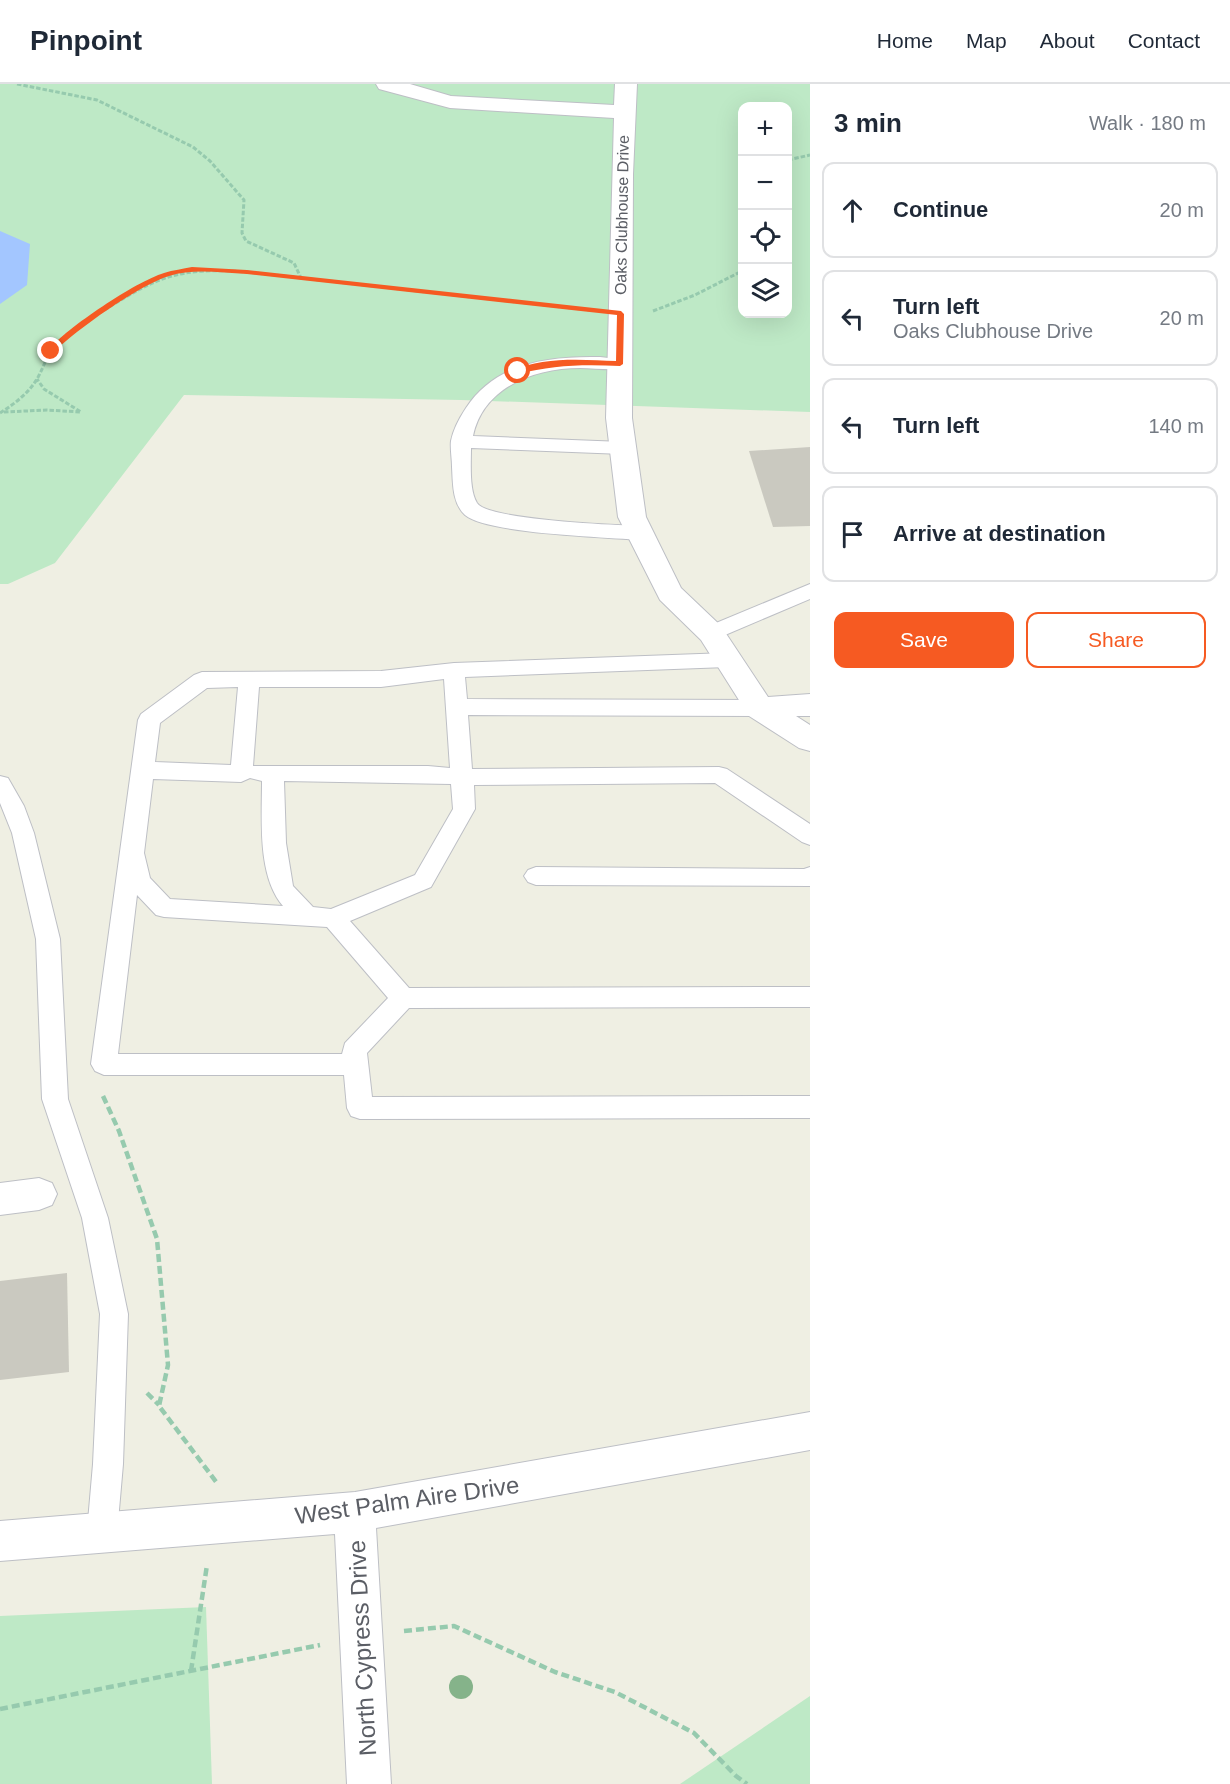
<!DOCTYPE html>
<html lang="en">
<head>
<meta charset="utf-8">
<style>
  body { margin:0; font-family:Helvetica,sans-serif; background:#f6f6f7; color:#1f2937 }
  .controls { position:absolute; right:18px; top:18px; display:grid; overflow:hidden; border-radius:12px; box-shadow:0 6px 24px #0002 }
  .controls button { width:54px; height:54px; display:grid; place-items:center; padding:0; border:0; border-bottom:2px solid #e0e1e3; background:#fff; color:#1f2937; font:30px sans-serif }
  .stop { position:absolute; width:18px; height:18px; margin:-14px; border:4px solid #f65a22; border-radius:50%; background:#fff }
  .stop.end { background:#f65a22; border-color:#fff; box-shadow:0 2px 6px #0008 }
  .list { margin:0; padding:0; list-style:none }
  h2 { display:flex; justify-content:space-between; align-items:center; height:78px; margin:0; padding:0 24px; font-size:26px }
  h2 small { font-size:20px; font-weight:400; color:#747a83 }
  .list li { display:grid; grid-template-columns:39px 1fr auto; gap:18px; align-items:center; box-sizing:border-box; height:96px; margin:0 12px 12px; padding:0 12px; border:2px solid #e0e1e3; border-radius:12px }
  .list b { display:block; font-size:22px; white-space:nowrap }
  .list p { margin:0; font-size:20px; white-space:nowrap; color:#747a83 }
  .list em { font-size:20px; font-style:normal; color:#747a83 }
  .actions { display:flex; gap:12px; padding:18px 24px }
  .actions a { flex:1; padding:14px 0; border:2px solid #f65a22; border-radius:12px; text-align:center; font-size:21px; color:#f65a22 }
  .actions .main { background:#f65a22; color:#fff }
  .icon { flex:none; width:33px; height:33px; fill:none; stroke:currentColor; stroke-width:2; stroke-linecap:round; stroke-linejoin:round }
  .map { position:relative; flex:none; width:810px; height:1700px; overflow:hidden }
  header { display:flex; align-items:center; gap:36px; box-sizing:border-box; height:84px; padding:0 30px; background:#fff; border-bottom:2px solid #e0e1e3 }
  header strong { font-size:28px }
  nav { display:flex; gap:33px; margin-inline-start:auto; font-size:21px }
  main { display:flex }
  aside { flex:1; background:#fff }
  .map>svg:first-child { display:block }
  .green { fill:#bee9c6; fill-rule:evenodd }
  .water { fill:#a3c6ff }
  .building { fill:#cac9c0 }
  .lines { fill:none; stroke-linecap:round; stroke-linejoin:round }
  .service-casing { stroke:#bdbfc5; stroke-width:2 }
  .minor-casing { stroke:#bdbfc5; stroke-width:2 }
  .path-far1 { stroke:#96caae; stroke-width:3; stroke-dasharray:4.5 2; stroke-linecap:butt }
  .path { stroke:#96caae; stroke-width:4.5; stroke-dasharray:8 4; stroke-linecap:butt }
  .service { fill:#fff; fill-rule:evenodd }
  .minor { fill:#fff; fill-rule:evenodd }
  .tree { fill:#85b38a }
  .route { fill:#f65a22 }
  .labels { text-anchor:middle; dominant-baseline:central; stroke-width:4.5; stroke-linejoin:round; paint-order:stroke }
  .far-street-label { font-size:16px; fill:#5b5e65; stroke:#fff }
  .near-street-label { font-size:24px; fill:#5b5e65; stroke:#fff }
</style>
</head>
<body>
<header>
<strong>Pinpoint</strong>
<nav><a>Home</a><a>Map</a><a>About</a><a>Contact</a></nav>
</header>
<main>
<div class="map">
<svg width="810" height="1700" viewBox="0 0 810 1700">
  <rect width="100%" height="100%" fill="#efefe3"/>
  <g class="green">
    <path d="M0,0H810V328L461,316L184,311L55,479L8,500H0ZM742,22H788V230H742Z"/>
    <path d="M206,1523L212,1700H0V1532Z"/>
    <path d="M810,1612V1700H680Z"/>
  </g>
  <path class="water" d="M0,147L30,160L27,201L0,220Z"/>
  <g class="building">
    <path d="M810,363V442L773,443L749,367Z"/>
    <path d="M67,1189L69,1288L0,1296V1197Z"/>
  </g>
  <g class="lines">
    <defs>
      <g id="service">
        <path d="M600,273L626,276L629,280L626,284C612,287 595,284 580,284C535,284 483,303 473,352L623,358L630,360L633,364L630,368L623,370L471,364C471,380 469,406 477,419C488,436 615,441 640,442L647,444L650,449L647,454L640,456C606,453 488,450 465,431C452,419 453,399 452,383C452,375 450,363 451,357C453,346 460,333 466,324C496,278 550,272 600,273Z"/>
        <path d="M810,500V515L718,554L711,556L704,554L701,549L704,544Z"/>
        <path d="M727,569L735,571L738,576L735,581L727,583L465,593L467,615L760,616L768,619L771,624L768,629L760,632L468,631L472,685L719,683L727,685L810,740V761L802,758L715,699L474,701L475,725L431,803L350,837L409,904L810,903V923L409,924L367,969L372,1013L810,1012V1034L360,1035L351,1032L347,1024L344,991H104L95,987L91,980L138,636L141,630L194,591L202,588L381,587L454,579ZM444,595L450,684L428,682H253L259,603H381ZM238,603L231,681L155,678L160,639L207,604ZM250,694L262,697C262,735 257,792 283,822L170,815L150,794L144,769L153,695L241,698ZM284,697L451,700L453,725L415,791L331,825L313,823L293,802L286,759ZM137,811L156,831L164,833L327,843L388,914L345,959L342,970H118Z"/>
        <path d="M0,692L8,694L24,722L34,749L60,855L68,1015L108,1134L128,1230L123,1380L117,1449L113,1459L102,1464L91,1459L87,1449L93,1380L100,1230L82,1134L42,1015L36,855L12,749L0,719Z"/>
        <path d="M536,783L804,785L810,783V802L536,801L528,798L524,792L528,786Z"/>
      </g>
      <g id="minor">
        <path d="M376,0H410L451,12L614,21L615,0H637L633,90L632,334L646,433L681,504L721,542L768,613L810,610V632H796L810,641V667L799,664L749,632L701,556L660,516L618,433L606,334L614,34L450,24L379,5Z"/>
        <path d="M39,1094L52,1099L57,1110L52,1121L39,1126L0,1131V1099Z"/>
        <path d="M810,1328V1366L376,1444L391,1700H347L335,1450L0,1477V1437L355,1408Z"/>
      </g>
    </defs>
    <use href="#service" class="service-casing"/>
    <use href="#minor" class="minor-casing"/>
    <g class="path-far1">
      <path d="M17,0L97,16L193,63L210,77L244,116L242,149L246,157L294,179L301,194"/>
      <path d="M788,76L810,71"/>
      <path d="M653,227L695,211L742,187"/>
      <path d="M4,328L47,326L81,328L44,305L37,295"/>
      <path d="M0,329C14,320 28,310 37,295C43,285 46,273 54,263C67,248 85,238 101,228C159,192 178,183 247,188L589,226"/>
    </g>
    <g class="path">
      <path d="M103,1012L119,1047L157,1155L168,1281L159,1322L217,1399"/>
      <path d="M147,1309L159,1321"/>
      <path d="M404,1547L454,1542L555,1588L615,1608L694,1649L736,1692L747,1700"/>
      <path d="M191,1587L207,1481"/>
      <path d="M0,1625L320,1561"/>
    </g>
    <use href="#service" class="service"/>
    <use href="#minor" class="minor"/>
  </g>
  <circle class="tree" cx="461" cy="1603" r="12"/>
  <path class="route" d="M192,183L247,186L621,227L624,230L623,280L620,282C584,280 552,281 518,290L514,287C540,272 586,276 616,277L617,231L247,190C221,189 194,184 169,192C139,201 76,246 54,268L47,267C68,243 135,198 164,189C173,186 183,185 192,183Z"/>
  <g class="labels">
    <g class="far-street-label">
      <text transform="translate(622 131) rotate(-89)">Oaks Clubhouse Drive</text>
    </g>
    <g class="near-street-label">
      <text transform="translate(407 1416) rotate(-8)">West Palm Aire Drive</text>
      <text transform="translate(362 1564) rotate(-93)">North Cypress Drive</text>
    </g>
  </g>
</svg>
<div class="controls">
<button>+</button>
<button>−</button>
<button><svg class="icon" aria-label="locate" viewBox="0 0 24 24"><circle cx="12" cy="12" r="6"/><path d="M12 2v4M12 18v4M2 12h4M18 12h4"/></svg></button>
<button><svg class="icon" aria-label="layers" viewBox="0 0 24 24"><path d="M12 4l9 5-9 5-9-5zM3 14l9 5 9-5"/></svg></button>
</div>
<div class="stop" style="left:518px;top:287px"></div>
<div class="stop end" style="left:51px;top:267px"></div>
</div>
<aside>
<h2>3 min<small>Walk · 180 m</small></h2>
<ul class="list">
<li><svg class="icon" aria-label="ahead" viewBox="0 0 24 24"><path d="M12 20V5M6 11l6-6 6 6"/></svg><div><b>Continue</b></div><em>20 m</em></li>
<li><svg class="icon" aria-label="left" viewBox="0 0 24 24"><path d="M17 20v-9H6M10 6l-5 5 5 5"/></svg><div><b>Turn left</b><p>Oaks Clubhouse Drive</p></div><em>20 m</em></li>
<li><svg class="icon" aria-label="left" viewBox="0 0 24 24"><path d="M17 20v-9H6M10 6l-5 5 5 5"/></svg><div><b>Turn left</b></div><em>140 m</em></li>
<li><svg class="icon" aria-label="arrive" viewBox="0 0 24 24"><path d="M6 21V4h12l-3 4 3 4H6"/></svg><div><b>Arrive at destination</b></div></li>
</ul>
<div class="actions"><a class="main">Save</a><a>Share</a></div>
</aside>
</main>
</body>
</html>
